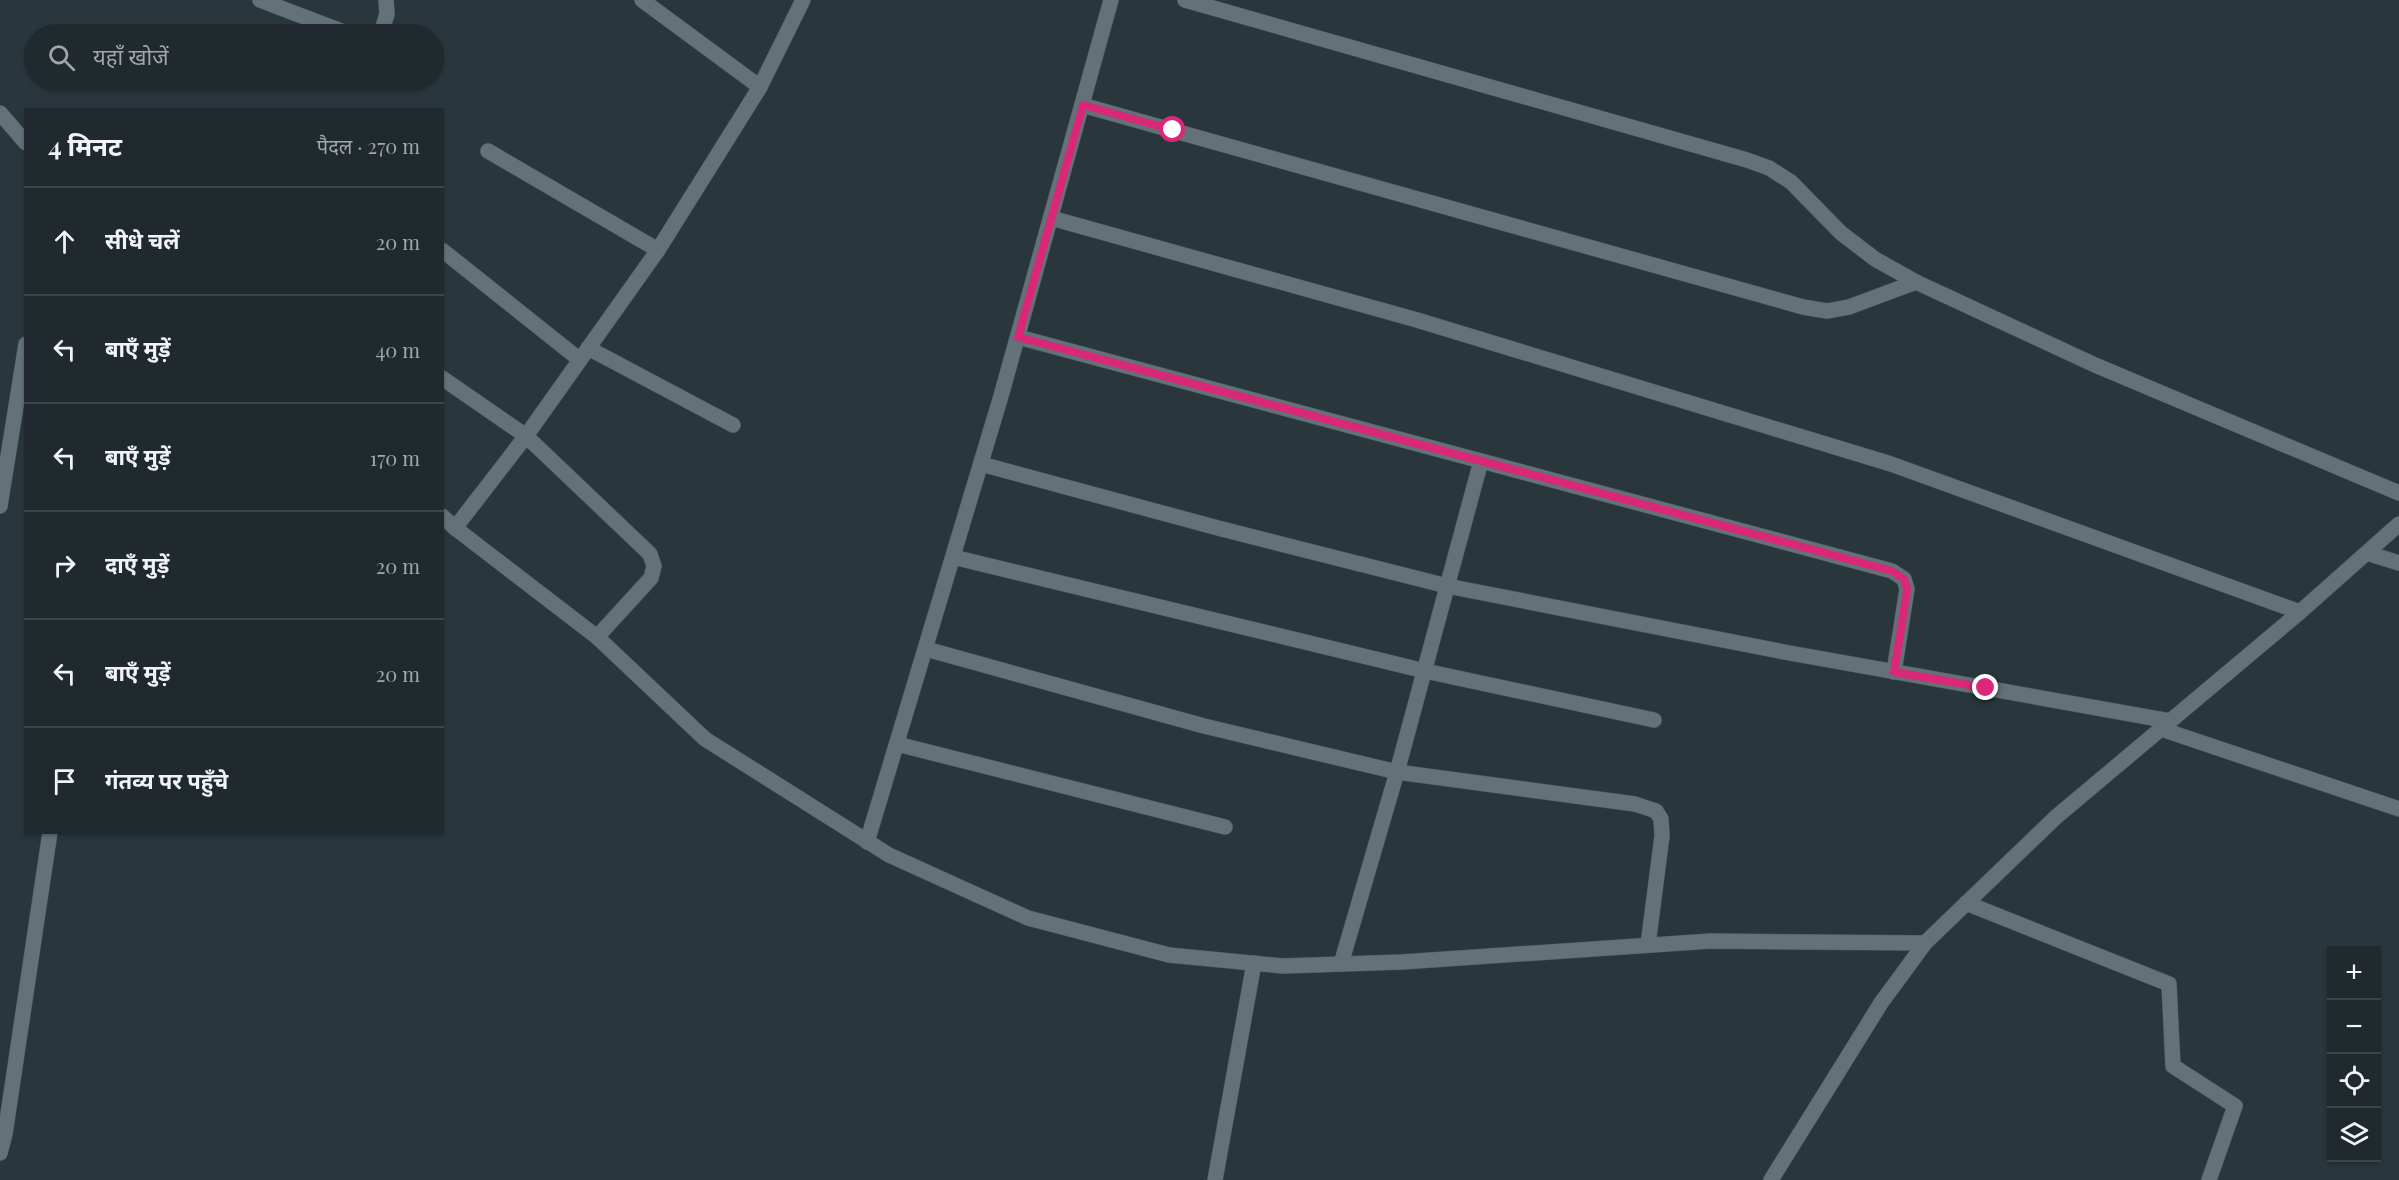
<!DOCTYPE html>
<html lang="hi">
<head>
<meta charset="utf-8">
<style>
  body { margin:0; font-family:"Playfair Display","Noto Sans Devanagari",serif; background:#273136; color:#f1f3f6 }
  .controls { position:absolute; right:18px; bottom:18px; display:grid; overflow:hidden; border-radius:0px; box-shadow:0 2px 4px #0004 }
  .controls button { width:54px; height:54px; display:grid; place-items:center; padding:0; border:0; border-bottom:2px solid #3c454a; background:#1f292e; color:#f1f3f6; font:30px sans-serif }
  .stop { position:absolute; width:18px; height:18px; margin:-14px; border:4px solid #db2777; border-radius:50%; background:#fff }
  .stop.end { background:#db2777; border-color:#fff; box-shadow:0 2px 6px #0008 }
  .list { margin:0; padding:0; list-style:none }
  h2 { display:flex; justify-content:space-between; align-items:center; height:78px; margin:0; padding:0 24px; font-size:26px }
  h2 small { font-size:20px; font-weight:400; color:#a1a6aa }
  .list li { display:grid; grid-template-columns:39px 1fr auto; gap:18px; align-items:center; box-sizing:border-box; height:108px; padding:0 24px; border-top:2px solid #3c454a }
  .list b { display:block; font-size:22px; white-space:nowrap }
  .list em { font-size:20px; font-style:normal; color:#a1a6aa }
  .icon { flex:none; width:33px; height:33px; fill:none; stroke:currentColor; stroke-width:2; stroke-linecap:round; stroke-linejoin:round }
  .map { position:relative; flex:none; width:2399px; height:1180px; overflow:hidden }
  .search { position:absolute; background:#1f292e; box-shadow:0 2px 4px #0004; left:24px; top:24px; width:420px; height:66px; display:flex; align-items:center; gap:15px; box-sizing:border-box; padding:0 21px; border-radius:33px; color:#a1a6aa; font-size:22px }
  .panel { position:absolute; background:#1f292e; box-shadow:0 2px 4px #0004; left:24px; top:108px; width:420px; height:726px; border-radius:0px }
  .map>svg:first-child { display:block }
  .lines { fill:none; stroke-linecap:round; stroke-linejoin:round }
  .street-casing { stroke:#49565a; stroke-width:16 }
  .street { stroke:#637279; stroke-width:15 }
  .route { stroke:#db2777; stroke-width:8 }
</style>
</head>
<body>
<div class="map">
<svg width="2399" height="1180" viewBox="0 0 2399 1180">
  <rect width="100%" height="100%" fill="#29373d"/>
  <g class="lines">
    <defs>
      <g id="street">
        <path d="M260,0L349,34H361"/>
        <path d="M642,0L760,87"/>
        <path d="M1185,0L1747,160L1769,168L1791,182L1841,233L1875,259L1916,282L2095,365L2399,493"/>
        <path d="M370,34L382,30L387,14L386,0"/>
        <path d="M1082,105L1803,307L1827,311L1849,307L1916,282"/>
        <path d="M0,113L26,143"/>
        <path d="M488,151L658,250"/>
        <path d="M1051,218L1417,320L1891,464L2300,612"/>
        <path d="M442,250L580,360"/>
        <path d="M1018,337L1892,571L1904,579L1907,589L1894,672"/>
        <path d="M588,348L733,425"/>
        <path d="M442,378L526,436L650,554L654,566L651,578L597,637"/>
        <path d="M981,464L1218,528L1447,586L1784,652L2170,721"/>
        <path d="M0,506L26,344"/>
        <path d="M442,516L455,528L597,637L705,739L889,855L1028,918L1169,955L1283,966L1402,962L1711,941L1925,943"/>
        <path d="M455,528L526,436L658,250L760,87L803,0"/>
        <path d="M2367,553L2399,563"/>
        <path d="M953,557L1425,671L1654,720"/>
        <path d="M926,649L1204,726L1397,772L1635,804L1656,811L1661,819L1662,836L1648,945"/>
        <path d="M2161,729L2399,809"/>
        <path d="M897,744L1225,827"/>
        <path d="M867,842L1001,396L1111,0"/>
        <path d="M1966,903L2169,984L2173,1066L2235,1106L2209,1180"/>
        <path d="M1341,964L1397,772L1481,461"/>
        <path d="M0,1153L5,1134L50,832"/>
        <path d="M1215,1180L1254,963"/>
        <path d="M1771,1180L1881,1003L1925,943L2056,817L2300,612L2399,524"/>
      </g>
    </defs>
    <use href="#street" class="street-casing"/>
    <use href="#street" class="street"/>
  </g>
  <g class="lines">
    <path class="route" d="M1173,130L1083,105L1018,337L1892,571L1904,579L1907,590L1894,672L1986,688"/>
  </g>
</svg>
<div class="controls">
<button>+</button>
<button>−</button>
<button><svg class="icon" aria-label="locate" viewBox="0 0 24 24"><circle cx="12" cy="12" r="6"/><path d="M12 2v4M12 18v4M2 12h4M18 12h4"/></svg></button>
<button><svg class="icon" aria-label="layers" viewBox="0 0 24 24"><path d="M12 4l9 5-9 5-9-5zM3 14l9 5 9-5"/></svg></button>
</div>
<div class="stop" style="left:1173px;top:130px"></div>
<div class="stop end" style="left:1986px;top:688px"></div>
<div class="search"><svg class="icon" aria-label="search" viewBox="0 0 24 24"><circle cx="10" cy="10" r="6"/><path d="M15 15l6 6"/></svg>यहाँ खोजें</div>
<section class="panel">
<h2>4 मिनट<small>पैदल · 270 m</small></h2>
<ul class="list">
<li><svg class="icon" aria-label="ahead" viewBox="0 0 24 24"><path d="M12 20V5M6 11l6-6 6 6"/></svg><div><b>सीधे चलें</b></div><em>20 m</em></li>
<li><svg class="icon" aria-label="left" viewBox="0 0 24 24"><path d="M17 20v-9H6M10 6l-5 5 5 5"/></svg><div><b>बाएँ मुड़ें</b></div><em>40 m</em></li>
<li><svg class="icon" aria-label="left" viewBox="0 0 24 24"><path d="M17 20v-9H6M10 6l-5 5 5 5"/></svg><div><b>बाएँ मुड़ें</b></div><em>170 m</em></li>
<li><svg class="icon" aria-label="right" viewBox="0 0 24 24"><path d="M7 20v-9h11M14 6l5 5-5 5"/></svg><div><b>दाएँ मुड़ें</b></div><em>20 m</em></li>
<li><svg class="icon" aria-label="left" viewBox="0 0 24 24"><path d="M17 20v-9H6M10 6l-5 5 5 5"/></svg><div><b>बाएँ मुड़ें</b></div><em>20 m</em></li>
<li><svg class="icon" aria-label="arrive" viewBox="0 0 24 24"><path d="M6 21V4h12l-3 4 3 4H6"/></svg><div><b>गंतव्य पर पहुँचे</b></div></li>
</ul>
</section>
</div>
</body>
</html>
